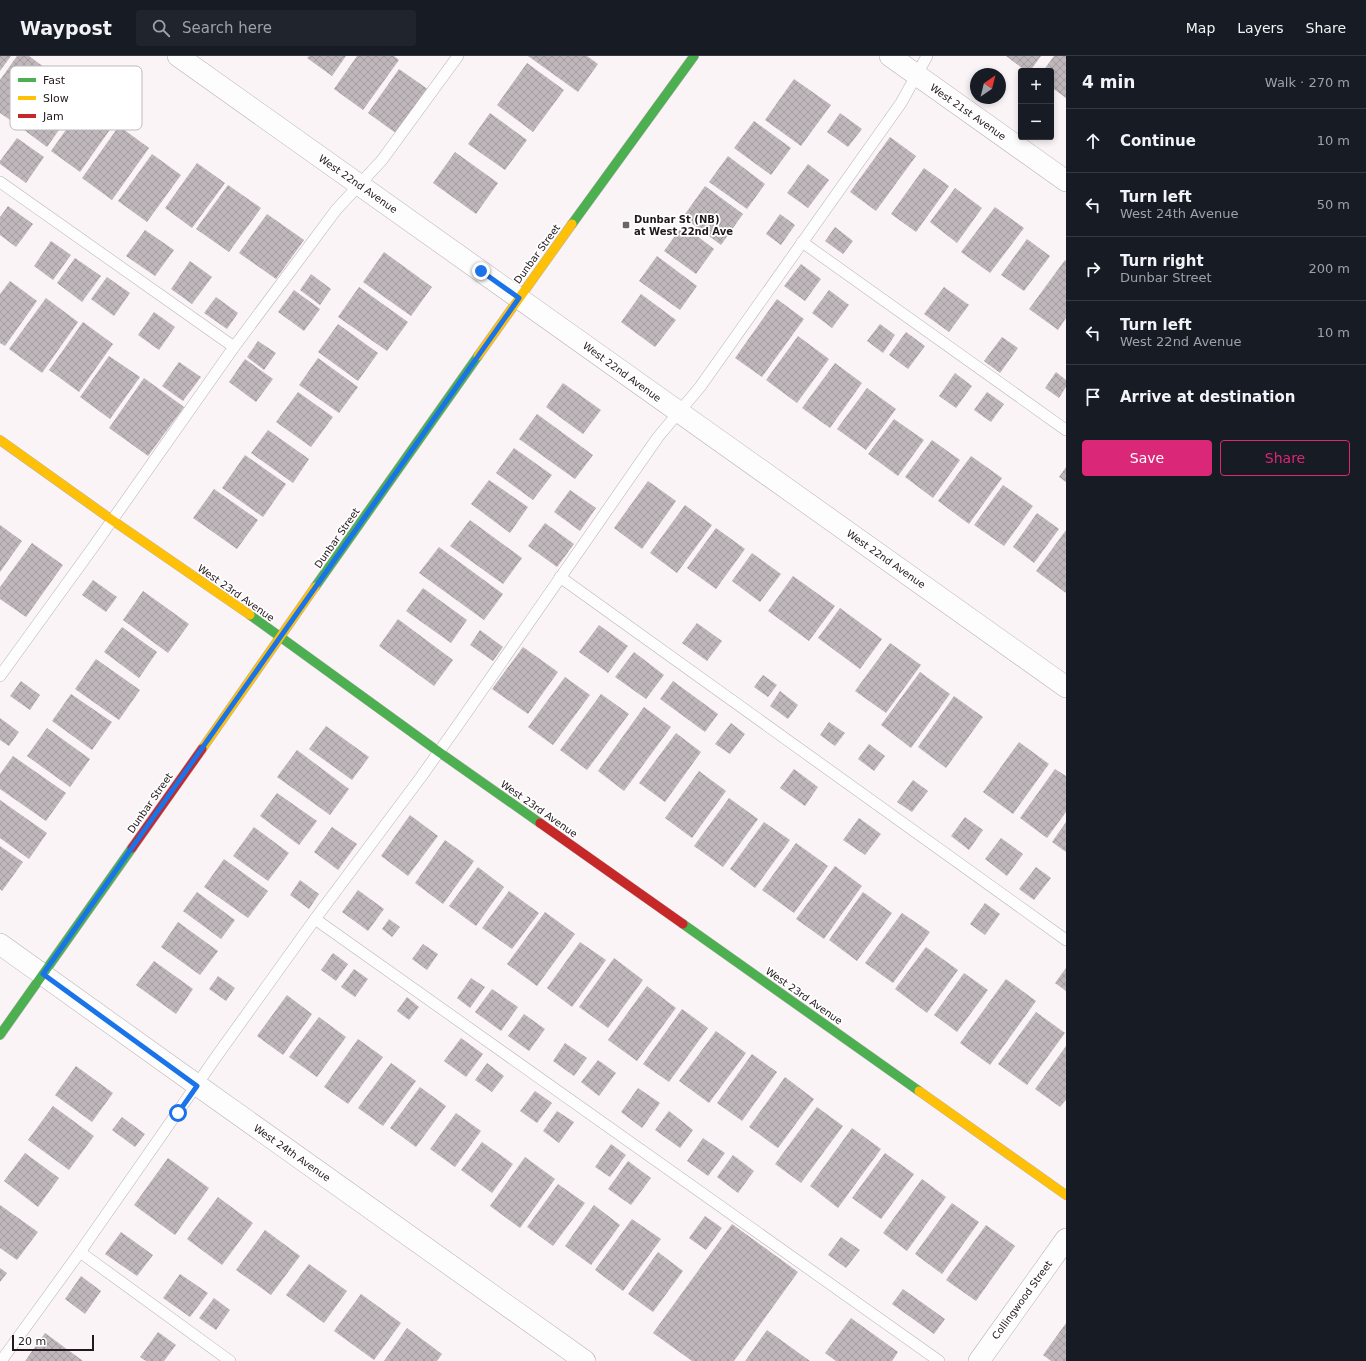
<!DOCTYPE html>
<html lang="en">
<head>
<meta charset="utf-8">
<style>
  body { margin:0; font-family:"DejaVu Sans",sans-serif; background:#20242c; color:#f1f3f6 }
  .controls { position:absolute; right:12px; top:12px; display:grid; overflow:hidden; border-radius:4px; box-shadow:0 2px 6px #0003 }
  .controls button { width:36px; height:36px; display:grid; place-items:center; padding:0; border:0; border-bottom:1px solid #363941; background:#171b24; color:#f1f3f6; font:20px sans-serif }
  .compass { position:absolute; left:970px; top:12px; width:36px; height:36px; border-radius:50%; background:#171b24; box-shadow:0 2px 6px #0003; rotate:35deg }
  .scale { position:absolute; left:12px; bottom:10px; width:82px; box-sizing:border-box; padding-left:4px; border:2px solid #23181d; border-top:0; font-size:11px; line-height:14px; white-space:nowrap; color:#23181d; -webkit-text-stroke:3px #fff; paint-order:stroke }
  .stop { position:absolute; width:12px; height:12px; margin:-9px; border:3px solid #1a73e8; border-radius:50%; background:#fff }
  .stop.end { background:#1a73e8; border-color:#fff; box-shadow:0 1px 4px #0008 }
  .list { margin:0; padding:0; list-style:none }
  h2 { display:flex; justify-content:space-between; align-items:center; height:52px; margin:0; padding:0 16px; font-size:17px }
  h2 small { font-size:13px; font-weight:400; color:#9ea1a6 }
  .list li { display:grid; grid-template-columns:26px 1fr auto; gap:12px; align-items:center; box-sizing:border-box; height:64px; padding:0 16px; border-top:1px solid #363941 }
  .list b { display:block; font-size:15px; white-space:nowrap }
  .list p { margin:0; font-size:13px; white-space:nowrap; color:#9ea1a6 }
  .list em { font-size:13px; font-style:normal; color:#9ea1a6 }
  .actions { display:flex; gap:8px; padding:12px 16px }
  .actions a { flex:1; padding:9px 0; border:1px solid #db2777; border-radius:4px; text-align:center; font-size:14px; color:#db2777 }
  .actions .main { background:#db2777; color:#fff }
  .icon { flex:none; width:22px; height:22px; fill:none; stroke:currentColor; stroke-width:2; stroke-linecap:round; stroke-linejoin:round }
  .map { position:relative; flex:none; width:1066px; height:1305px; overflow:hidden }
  header { display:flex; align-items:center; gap:24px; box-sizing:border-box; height:56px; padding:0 20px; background:#171b24; border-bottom:1px solid #363941 }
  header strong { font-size:19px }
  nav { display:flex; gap:22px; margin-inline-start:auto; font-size:14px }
  .search { width:280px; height:36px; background:#20242c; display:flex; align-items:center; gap:10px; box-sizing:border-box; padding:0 14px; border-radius:4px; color:#9ea1a6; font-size:15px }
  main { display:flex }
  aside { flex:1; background:#171b24 }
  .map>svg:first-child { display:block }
  .building { fill:url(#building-cross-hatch) }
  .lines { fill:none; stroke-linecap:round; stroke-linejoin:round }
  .lane-casing { stroke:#b9b0b4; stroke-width:12 }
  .street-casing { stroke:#b9b0b4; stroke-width:22 }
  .fast-casing { stroke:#b9b0b4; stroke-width:10 }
  .slow-casing { stroke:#b9b0b4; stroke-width:10 }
  .jam-casing { stroke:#b9b0b4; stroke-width:10 }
  .lane { stroke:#fefdfe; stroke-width:11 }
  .street { stroke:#fefdfe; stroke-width:21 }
  .fast { stroke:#4caf50; stroke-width:9 }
  .slow { stroke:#ffc107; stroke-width:9 }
  .jam { stroke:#c62828; stroke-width:9 }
  .route { stroke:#1a73e8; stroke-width:5 }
  .poi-dot { fill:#6e6569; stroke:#fff; stroke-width:1.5 }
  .labels { text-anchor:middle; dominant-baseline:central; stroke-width:3.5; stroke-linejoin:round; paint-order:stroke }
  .street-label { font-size:10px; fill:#23181d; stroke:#fff }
  .poi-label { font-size:10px; font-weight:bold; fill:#23181d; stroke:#fff; text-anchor:start }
  .key { fill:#fff; stroke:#bdbabb; stroke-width:1 }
  .key-label { font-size:11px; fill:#23181d }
</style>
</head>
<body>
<header>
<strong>Waypost</strong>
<div class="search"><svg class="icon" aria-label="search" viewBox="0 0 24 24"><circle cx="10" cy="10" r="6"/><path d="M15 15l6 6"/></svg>Search here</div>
<nav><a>Map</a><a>Layers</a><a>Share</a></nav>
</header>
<main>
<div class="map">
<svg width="1066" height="1305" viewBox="0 0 1066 1305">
  <defs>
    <pattern id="building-cross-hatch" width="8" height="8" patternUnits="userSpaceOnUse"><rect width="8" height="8" fill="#bfb7bb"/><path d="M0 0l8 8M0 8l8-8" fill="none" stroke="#a49da0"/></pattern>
  </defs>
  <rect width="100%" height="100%" fill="#faf4f7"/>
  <g class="building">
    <path d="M0,0H11L0,15Z"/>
    <path d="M17,0H29L52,17L16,68L0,57V24Z"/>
    <path d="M309,0H346L332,20L307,2Z"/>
    <path d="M357,0H394L399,4L363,54L334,33Z"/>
    <path d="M528,0H587L598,8L578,36Z"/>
    <path d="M1006,0H1041L1030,15H1026Z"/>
    <path d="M1054,0H1066V42L1051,31V15H1043Z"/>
    <path d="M527,7L564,34L533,76L497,49Z"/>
    <path d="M399,13L429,34L397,78L368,57Z"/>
    <path d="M56,21L83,40L47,91L20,71Z"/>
    <path d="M794,23L831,49L801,90L765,64Z"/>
    <path d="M85,47L114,68L80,116L51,95Z"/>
    <path d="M490,57L527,84L505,114L468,88Z"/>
    <path d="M840,57L862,73L848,91L827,76Z"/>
    <path d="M754,65L791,92L771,119L734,92Z"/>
    <path d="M119,70L149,92L112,144L82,122Z"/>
    <path d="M890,81L916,100L876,155L850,136Z"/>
    <path d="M17,82L44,101L26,127L0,108V105Z"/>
    <path d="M455,96L498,127L476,158L433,127Z"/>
    <path d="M152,98L181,119L147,166L118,145Z"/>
    <path d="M728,100L765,128L747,153L709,126Z"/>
    <path d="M197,107L225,127L192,172L165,152Z"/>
    <path d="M808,108L829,124L808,152L787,137Z"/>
    <path d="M924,112L949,130L916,176L891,158Z"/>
    <path d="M228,129L261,152L229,196L196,173Z"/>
    <path d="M705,130L743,158L721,189L683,161Z"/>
    <path d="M955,132L982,152L957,187L930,166Z"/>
    <path d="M8,150L33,168L16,191L0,179V161Z"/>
    <path d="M995,151L1024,172L990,217L961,196Z"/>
    <path d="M267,158L304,184L276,223L239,197Z"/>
    <path d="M780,158L795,169L781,189L766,178Z"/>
    <path d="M683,169L714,193L696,218L664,195Z"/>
    <path d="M835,171L853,185L843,198L825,185Z"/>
    <path d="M145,174L174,194L155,220L126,200Z"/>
    <path d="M1027,183L1050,200L1024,235L1001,219Z"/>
    <path d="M51,185L71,199L53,224L34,210Z"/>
    <path d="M384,196L432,231L411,260L363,226Z"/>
    <path d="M657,200L697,230L680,254L639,225Z"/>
    <path d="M75,202L101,220L82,246L57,227Z"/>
    <path d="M1065,204L1066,205V262L1058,274L1029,253Z"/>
    <path d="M190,205L212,221L192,248L171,233Z"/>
    <path d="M801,208L821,223L805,245L784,230Z"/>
    <path d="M311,218L331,233L320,249L300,234Z"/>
    <path d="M107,221L130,237L114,260L91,243Z"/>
    <path d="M10,225L37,245L5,290L0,287V238Z"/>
    <path d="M359,231L408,266L387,295L338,261Z"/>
    <path d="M944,231L969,249L949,276L924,258Z"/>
    <path d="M294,234L320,253L304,275L278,256Z"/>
    <path d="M829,234L849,249L832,272L812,257Z"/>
    <path d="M641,238L676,264L655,291L621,266Z"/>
    <path d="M216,241L238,257L227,273L204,257Z"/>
    <path d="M46,242L78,266L42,317L9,293Z"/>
    <path d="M777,243L804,263L762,321L735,302Z"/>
    <path d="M154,256L175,271L159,294L138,279Z"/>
    <path d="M83,266L113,288L79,336L49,314Z"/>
    <path d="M338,268L378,297L358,325L318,296Z"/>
    <path d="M880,268L895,279L883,297L867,285Z"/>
    <path d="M906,276L925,290L908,313L889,299Z"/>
    <path d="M798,280L829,303L797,347L766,324Z"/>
    <path d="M1002,281L1018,292L1000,317L984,305Z"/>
    <path d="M258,285L276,297L264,314L247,301Z"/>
    <path d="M109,300L140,321L110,363L80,341Z"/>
    <path d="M318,302L358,331L339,357L299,329Z"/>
    <path d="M245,303L273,323L256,346L229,326Z"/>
    <path d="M179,306L201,321L183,345L162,330Z"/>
    <path d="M835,307L862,327L830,372L802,352Z"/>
    <path d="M1056,316L1066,324V331L1059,342L1045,332Z"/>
    <path d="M955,317L972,330L956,352L939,340Z"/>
    <path d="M144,322L184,351L148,400L109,372Z"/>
    <path d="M563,327L601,354L583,378L546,351Z"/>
    <path d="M867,332L896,353L866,394L837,373Z"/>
    <path d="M298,336L333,361L311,391L276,366Z"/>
    <path d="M987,336L1004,348L991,366L974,354Z"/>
    <path d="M537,358L593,399L575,423L519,383Z"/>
    <path d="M894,363L924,384L898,420L868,398Z"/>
    <path d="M268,374L309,403L293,427L251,397Z"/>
    <path d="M932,384L960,404L933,442L905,421Z"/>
    <path d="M514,392L552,419L533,444L496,417Z"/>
    <path d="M245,399L286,428L263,461L222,432Z"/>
    <path d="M971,400L1002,422L969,468L938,445Z"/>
    <path d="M1066,411V426L1059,421Z"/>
    <path d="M489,424L528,451L510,477L471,448Z"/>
    <path d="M648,425L676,445L642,493L614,472Z"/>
    <path d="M1003,429L1033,450L1004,490L974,469Z"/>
    <path d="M214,433L258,464L237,493L193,462Z"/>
    <path d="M570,434L596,452L580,475L554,456Z"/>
    <path d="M685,449L712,469L677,517L650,497Z"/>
    <path d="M1037,457L1059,473L1034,507L1013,491Z"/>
    <path d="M470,464L522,502L503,528L450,490Z"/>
    <path d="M545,467L574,488L557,511L528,490Z"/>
    <path d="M0,469L22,485L0,516Z"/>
    <path d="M716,472L745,493L716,533L687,512Z"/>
    <path d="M1066,474V537L1036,515Z"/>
    <path d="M32,487L63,509L26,561L0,543V531Z"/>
    <path d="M439,491L503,538L484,564L419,517Z"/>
    <path d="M752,497L781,518L760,546L732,525Z"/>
    <path d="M793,520L835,550L809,585L768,555Z"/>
    <path d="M93,524L117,541L106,556L82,539Z"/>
    <path d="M423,532L467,564L451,587L406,555Z"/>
    <path d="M143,535L189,568L168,597L123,564Z"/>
    <path d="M840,552L882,583L860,613L818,582Z"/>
    <path d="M398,563L453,604L434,630L379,590Z"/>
    <path d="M697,567L722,585L707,605L682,587Z"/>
    <path d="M599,569L628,590L608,617L579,596Z"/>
    <path d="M122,571L157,596L139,622L104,596Z"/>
    <path d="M480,574L503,591L493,605L470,589Z"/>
    <path d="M890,587L921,609L886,657L855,635Z"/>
    <path d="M523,591L558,616L528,658L492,633Z"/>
    <path d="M634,596L664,619L646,643L615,621Z"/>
    <path d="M96,603L140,634L119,664L75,633Z"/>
    <path d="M920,616L950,638L911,692L881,669Z"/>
    <path d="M763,619L777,629L768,641L754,631Z"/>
    <path d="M565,621L590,639L553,689L528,671Z"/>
    <path d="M21,625L40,639L30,654L10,640Z"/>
    <path d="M673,625L718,658L705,676L660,643Z"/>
    <path d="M780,635L798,649L788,663L770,650Z"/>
    <path d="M71,638L112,666L92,694L52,665Z"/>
    <path d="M601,638L629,658L587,714L560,694Z"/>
    <path d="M954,640L983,661L946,712L918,691Z"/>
    <path d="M644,651L671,671L624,735L598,715Z"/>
    <path d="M0,662L19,676L9,690L0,684Z"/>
    <path d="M829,666L845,677L835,690L820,679Z"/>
    <path d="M731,667L745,678L730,698L715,688Z"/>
    <path d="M326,670L369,701L352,724L309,693Z"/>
    <path d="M47,672L90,703L70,731L27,700Z"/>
    <path d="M676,677L701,696L665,746L639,727Z"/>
    <path d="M1019,686L1049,708L1013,758L983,736Z"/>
    <path d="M869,688L885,700L874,715L858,703Z"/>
    <path d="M297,694L349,733L330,759L277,721Z"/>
    <path d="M13,700L66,737L46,765L0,733V718Z"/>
    <path d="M794,713L818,731L805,750L780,732Z"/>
    <path d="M1055,713L1066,720V756L1047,782L1020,762Z"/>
    <path d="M699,715L726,735L692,782L665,762Z"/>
    <path d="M913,724L928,735L912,756L897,746Z"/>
    <path d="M277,737L317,765L299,789L260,760Z"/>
    <path d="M729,742L758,763L723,811L694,790Z"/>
    <path d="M0,744L47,777L29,803L0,782Z"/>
    <path d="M410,759L438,780L408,820L381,800Z"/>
    <path d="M965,761L983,774L969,794L951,780Z"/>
    <path d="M859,762L881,778L865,799L843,784Z"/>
    <path d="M764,766L790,784L755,832L730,813Z"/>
    <path d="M1066,766V796L1052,786Z"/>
    <path d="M254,771L289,797L268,825L233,800Z"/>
    <path d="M332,771L357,788L338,814L314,796Z"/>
    <path d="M1001,782L1023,798L1007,820L985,803Z"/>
    <path d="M445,784L474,805L443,848L415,827Z"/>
    <path d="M796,787L828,810L794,857L762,834Z"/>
    <path d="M0,790L23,806L2,835L0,833Z"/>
    <path d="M224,803L268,835L248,862L204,831Z"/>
    <path d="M835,810L862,830L824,883L796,863Z"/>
    <path d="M478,811L504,831L476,870L449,850Z"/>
    <path d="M1036,811L1051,822L1034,844L1019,833Z"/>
    <path d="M300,824L319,838L309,853L290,839Z"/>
    <path d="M358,834L384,853L368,875L342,856Z"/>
    <path d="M509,835L539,857L512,893L482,872Z"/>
    <path d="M197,836L235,864L221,883L183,855Z"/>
    <path d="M863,836L892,857L857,905L829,884Z"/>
    <path d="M985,847L1000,858L985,879L970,868Z"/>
    <path d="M545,856L575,878L537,930L507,908Z"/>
    <path d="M902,857L930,876L893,927L865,907Z"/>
    <path d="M389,863L400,871L392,881L382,873Z"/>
    <path d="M178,866L218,895L200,919L161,891Z"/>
    <path d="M580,886L606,904L572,951L547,932Z"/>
    <path d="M423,888L438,898L427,914L412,903Z"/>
    <path d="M926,891L958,914L927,957L895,933Z"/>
    <path d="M333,897L348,908L336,925L321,914Z"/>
    <path d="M614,902L643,924L608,972L579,951Z"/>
    <path d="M154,905L193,933L176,958L136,929Z"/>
    <path d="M1066,912V935L1055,927Z"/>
    <path d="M354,913L368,923L355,941L341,931Z"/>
    <path d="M964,917L988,934L957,976L934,959Z"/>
    <path d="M218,920L235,932L226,945L209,933Z"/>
    <path d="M471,922L485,931L470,952L457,942Z"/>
    <path d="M1006,923L1036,945L990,1009L960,987Z"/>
    <path d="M647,930L676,952L637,1005L608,984Z"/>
    <path d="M492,933L518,951L501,975L475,956Z"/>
    <path d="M287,939L312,958L283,999L257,980Z"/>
    <path d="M407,941L419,951L409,964L397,955Z"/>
    <path d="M682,953L708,972L669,1026L643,1008Z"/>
    <path d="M1036,956L1065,977L1027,1029L998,1008Z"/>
    <path d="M524,958L545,973L529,995L508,980Z"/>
    <path d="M319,961L346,981L317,1021L289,1001Z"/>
    <path d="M716,975L746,997L709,1047L679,1025Z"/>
    <path d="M461,982L483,998L466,1021L444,1005Z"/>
    <path d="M358,983L383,1001L348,1048L324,1031Z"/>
    <path d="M565,987L587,1002L574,1020L553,1005Z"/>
    <path d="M1066,990V1044L1060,1051L1035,1033Z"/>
    <path d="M752,998L777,1016L742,1065L717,1047Z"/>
    <path d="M598,1004L616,1017L599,1040L581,1026Z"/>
    <path d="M391,1007L416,1025L383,1070L358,1052Z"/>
    <path d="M487,1007L504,1020L492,1036L475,1024Z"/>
    <path d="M76,1010L113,1037L92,1066L55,1039Z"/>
    <path d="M785,1021L814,1043L778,1092L749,1071Z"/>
    <path d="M420,1031L446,1050L416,1091L390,1072Z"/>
    <path d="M638,1032L660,1047L642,1072L621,1056Z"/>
    <path d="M535,1035L552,1047L537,1067L520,1055Z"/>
    <path d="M53,1050L94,1080L69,1114L28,1084Z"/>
    <path d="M817,1051L843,1070L801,1127L775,1108Z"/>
    <path d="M557,1055L574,1066L559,1087L543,1075Z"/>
    <path d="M669,1055L693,1074L680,1092L655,1074Z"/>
    <path d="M456,1057L481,1075L455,1111L430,1093Z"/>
    <path d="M122,1061L145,1078L135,1091L112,1074Z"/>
    <path d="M852,1072L881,1093L838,1152L810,1130Z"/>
    <path d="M703,1082L725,1097L708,1120L687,1105Z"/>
    <path d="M482,1086L513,1108L492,1137L461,1114Z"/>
    <path d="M611,1088L626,1099L610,1121L595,1111Z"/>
    <path d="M25,1097L59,1122L38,1151L4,1125Z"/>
    <path d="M885,1097L914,1118L881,1163L852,1142Z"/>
    <path d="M733,1099L754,1115L738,1137L717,1121Z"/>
    <path d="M525,1101L555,1123L520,1172L490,1150Z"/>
    <path d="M168,1102L209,1132L175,1179L134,1149Z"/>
    <path d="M628,1105L651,1122L631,1149L608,1133Z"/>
    <path d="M922,1123L946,1141L907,1195L883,1177Z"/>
    <path d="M558,1128L585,1147L553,1190L527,1171Z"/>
    <path d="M218,1141L253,1167L222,1209L187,1183Z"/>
    <path d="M952,1147L979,1166L942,1218L915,1198Z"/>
    <path d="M0,1149L38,1176L17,1204L0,1192Z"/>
    <path d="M594,1149L620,1169L591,1209L565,1190Z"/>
    <path d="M705,1160L722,1172L706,1194L689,1182Z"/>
    <path d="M632,1163L661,1183L623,1235L595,1214Z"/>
    <path d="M732,1168L798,1216L734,1305H692L653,1277Z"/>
    <path d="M986,1169L1015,1190L976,1245L946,1224Z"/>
    <path d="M265,1174L300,1200L271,1239L236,1214Z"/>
    <path d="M121,1176L153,1199L137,1220L105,1198Z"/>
    <path d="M841,1181L860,1194L846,1212L828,1199Z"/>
    <path d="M658,1196L683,1215L653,1256L628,1238Z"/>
    <path d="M309,1208L347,1235L324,1267L286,1239Z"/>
    <path d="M0,1212L7,1217L0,1226Z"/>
    <path d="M180,1218L208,1237L190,1261L163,1242Z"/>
    <path d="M81,1220L101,1235L85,1258L65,1243Z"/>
    <path d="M903,1233L945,1263L934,1278L892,1248Z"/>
    <path d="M361,1238L401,1267L374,1304L334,1275Z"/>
    <path d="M214,1242L230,1254L216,1274L199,1262Z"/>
    <path d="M851,1262L898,1296L892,1305H836L825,1297Z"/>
    <path d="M1066,1267V1305H1051L1043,1299Z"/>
    <path d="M407,1272L442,1298L437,1305H384Z"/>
    <path d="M767,1274L810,1305H745Z"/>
    <path d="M158,1276L176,1289L164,1305H146L140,1301Z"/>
    <path d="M45,1277L83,1305H25Z"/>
  </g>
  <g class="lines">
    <defs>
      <g id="lane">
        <path d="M0,126L234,291"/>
        <path d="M802,186L1066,374"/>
        <path d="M560,521L1066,884"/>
        <path d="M0,620L94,490L234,291L336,154L382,104L458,0"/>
        <path d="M315,863L939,1305"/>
        <path d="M80,1196L230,1305"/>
        <path d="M1,1305L80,1196L216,1001L315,863L421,721L460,666L658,381L700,331L901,47L927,0"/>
      </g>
      <g id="street">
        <path d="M178,0L1066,631"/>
        <path d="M890,0L1066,125"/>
        <path d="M0,888L197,1029L585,1305"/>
        <path d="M979,1305L1066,1183"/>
      </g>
      <g id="fast">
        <path d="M572,168L694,0"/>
        <path d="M315,531L478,300"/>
        <path d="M250,559L439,696L540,767"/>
        <path d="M683,868L919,1035"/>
        <path d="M0,979L132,792"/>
      </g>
      <g id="slow">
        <path d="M478,300L572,168"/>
        <path d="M0,384L112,464L250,559"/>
        <path d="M202,693L315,531"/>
        <path d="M919,1035L1066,1139"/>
      </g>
      <g id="jam">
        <path d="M540,767L683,868"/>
        <path d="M132,792L202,693"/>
      </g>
    </defs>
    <use href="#lane" class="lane-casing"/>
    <use href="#street" class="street-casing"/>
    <use href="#fast" class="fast-casing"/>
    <use href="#slow" class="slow-casing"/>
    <use href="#jam" class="jam-casing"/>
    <use href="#lane" class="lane"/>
    <use href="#street" class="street"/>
    <use href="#fast" class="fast"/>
    <use href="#slow" class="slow"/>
    <use href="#jam" class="jam"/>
  </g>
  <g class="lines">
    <path class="route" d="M178,1057L197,1030L43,918L519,242L481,215"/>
  </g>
  <rect class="poi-dot" x="622" y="165" width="8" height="8" rx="2"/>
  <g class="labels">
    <g class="street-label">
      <text transform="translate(968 56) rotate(35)">West 21st Avenue</text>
      <text transform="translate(358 128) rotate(35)">West 22nd Avenue</text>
      <text transform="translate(537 198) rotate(-54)">Dunbar Street</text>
      <text transform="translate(622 316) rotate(36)">West 22nd Avenue</text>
      <text transform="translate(337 482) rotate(-55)">Dunbar Street</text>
      <text transform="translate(886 503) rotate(35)">West 22nd Avenue</text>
      <text transform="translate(236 537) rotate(35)">West 23rd Avenue</text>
      <text transform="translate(150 747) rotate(-55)">Dunbar Street</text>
      <text transform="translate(539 753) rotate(35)">West 23rd Avenue</text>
      <text transform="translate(804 940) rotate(35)">West 23rd Avenue</text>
      <text transform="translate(292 1097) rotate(35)">West 24th Avenue</text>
      <text transform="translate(1022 1244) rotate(-54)">Collingwood Street</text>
    </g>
    <g class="poi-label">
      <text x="634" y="163">Dunbar St (NB)<tspan x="634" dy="12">at West 22nd Ave</tspan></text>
    </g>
  </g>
  <rect x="10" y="10" width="132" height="64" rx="6" class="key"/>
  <rect x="18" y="22" width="18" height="4" fill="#4caf50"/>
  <rect x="18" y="40" width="18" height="4" fill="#ffc107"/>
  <rect x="18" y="58" width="18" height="4" fill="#c62828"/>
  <g class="key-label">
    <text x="43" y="28">Fast</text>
    <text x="43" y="46">Slow</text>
    <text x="43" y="64">Jam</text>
  </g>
</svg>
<div class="controls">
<button>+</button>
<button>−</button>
</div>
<svg class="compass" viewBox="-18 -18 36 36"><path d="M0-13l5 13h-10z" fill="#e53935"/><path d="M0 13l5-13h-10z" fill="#9ea1a6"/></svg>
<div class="scale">20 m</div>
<div class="stop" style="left:178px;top:1057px"></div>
<div class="stop end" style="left:481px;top:215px"></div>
</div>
<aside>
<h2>4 min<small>Walk · 270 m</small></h2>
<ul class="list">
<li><svg class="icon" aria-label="ahead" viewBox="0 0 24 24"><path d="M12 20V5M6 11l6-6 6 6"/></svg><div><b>Continue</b></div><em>10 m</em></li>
<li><svg class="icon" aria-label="left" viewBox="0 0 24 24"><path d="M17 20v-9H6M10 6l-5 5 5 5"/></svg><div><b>Turn left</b><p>West 24th Avenue</p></div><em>50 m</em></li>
<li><svg class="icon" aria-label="right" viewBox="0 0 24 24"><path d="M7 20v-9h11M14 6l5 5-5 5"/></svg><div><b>Turn right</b><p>Dunbar Street</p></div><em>200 m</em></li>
<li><svg class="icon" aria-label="left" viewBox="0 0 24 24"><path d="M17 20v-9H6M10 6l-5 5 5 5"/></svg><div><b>Turn left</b><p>West 22nd Avenue</p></div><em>10 m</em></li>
<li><svg class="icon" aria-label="arrive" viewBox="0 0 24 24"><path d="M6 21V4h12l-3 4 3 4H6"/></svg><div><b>Arrive at destination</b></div></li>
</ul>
<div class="actions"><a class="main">Save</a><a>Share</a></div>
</aside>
</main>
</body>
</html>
